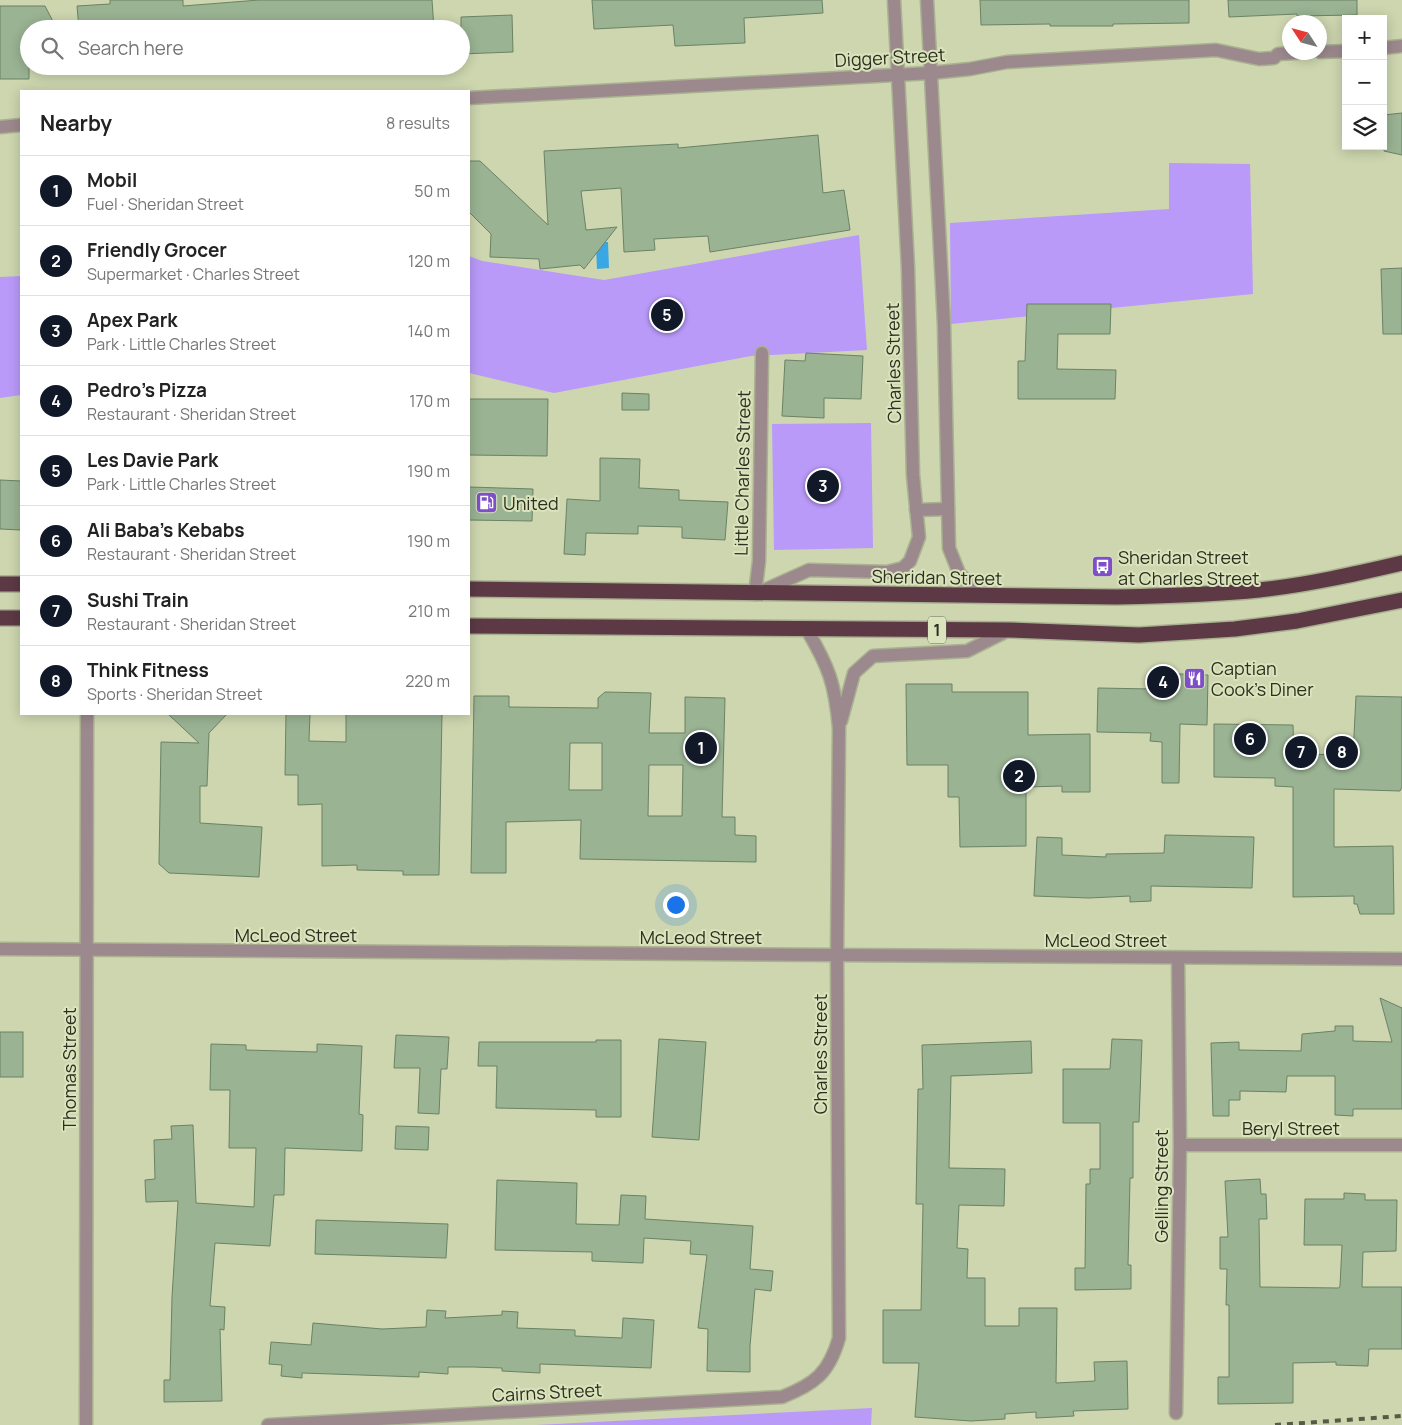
<!DOCTYPE html>
<html lang="en">
<head>
<meta charset="utf-8">
<style>
  body { margin:0; font-family:Manrope,sans-serif; background:#f2f2f2; color:#222 }
  .controls { position:absolute; right:15px; top:15px; display:grid; overflow:hidden; border-radius:0px; box-shadow:0 2px 12px #0003 }
  .controls button { width:45px; height:45px; display:grid; place-items:center; padding:0; border:0; border-bottom:1px solid #e0e0e0; background:#fff; color:#222; font:25px sans-serif }
  .compass { position:absolute; left:1282px; top:15px; width:45px; height:45px; border-radius:50%; background:#fff; box-shadow:0 2px 12px #0003; rotate:306deg }
  .you { position:absolute; left:675px; top:904px; width:18px; height:18px; margin:-12px; border:4px solid #fff; border-radius:50%; background:#1a73e8; box-shadow:0 0 0 8px #1a73e833 }
  .badge { display:grid; place-items:center; width:32px; height:32px; border-radius:50%; background:#111827; color:#fff; font-size:16px; font-weight:700 }
  .pin { position:absolute; translate:-50% -50%; border:2px solid #fff; box-shadow:0 1px 5px #0006 }
  .list { margin:0; padding:0; list-style:none }
  h2 { display:flex; justify-content:space-between; align-items:center; height:65px; margin:0; padding:0 20px; font-size:21px }
  h2 small { font-size:16px; font-weight:400; color:#767676 }
  .list li { display:grid; grid-template-columns:32px 1fr auto; gap:15px; align-items:center; box-sizing:border-box; height:70px; padding:0 20px; border-top:1px solid #e0e0e0 }
  .list b { display:block; font-size:19px; white-space:nowrap }
  .list p { margin:0; font-size:16px; white-space:nowrap; color:#767676 }
  .list em { font-size:16px; font-style:normal; color:#767676 }
  .icon { flex:none; width:28px; height:28px; fill:none; stroke:currentColor; stroke-width:2; stroke-linecap:round; stroke-linejoin:round }
  .map { position:relative; flex:none; width:1402px; height:1425px; overflow:hidden }
  .search { position:absolute; background:#fff; box-shadow:0 2px 12px #0003; left:20px; top:20px; width:450px; height:55px; display:flex; align-items:center; gap:12px; box-sizing:border-box; padding:0 18px; border-radius:28px; color:#767676; font-size:19px }
  .panel { position:absolute; background:#fff; box-shadow:0 2px 12px #0003; left:20px; top:90px; width:450px; height:625px; border-radius:0px }
  .map>svg:first-child { display:block }
  .green { fill:#b99af9 }
  .water { fill:#3aa7e5 }
  .building { fill:#9ab393; stroke:#6b8264; fill-rule:evenodd }
  .lines { fill:none; stroke-linecap:round; stroke-linejoin:round }
  .minor-casing { stroke:#a9b190; stroke-width:15 }
  .highway-casing { stroke:#a9b190; stroke-width:18 }
  .minor { stroke:#9c898e; stroke-width:12 }
  .highway { stroke:#5c3945; stroke-width:15 }
  .rail { stroke:#555b45; stroke-width:4; stroke-dasharray:6 6; stroke-linecap:butt }
  .labels { text-anchor:middle; dominant-baseline:central; stroke-width:4; stroke-linejoin:round; paint-order:stroke }
  .shield { fill:#dae3bc; stroke:#60654f; stroke-width:1 }
  .shield-label { font-size:16px; font-weight:bold; fill:#2b2f20 }
  .street-label { font-size:18px; fill:#2b2f20; stroke:#dae3bc }
  .poi-label { font-size:18px; fill:#2b2f20; stroke:#dae3bc; text-anchor:start }
</style>
</head>
<body>
<div class="map">
<svg width="1402" height="1425" viewBox="0 0 1402 1425">
  <rect width="100%" height="100%" fill="#cdd6af"/>
  <g class="green">
    <path d="M1169,163L1250,164L1253,294L951,324L950,223L1169,209Z"/>
    <path d="M859,235L867,350L751,356L554,393L469,373V256L482,261L604,280Z"/>
    <path d="M21,276V395L0,398V277Z"/>
    <path d="M871,423L873,548L774,550L772,424Z"/>
    <path d="M872,1408L871,1425H536Z"/>
  </g>
  <g class="water">
    <path d="M267,66H295L298,72L267,73Z"/>
    <path d="M600,242H608L609,268L597,269L596,246Z"/>
  </g>
  <g class="building">
    <path d="M110,0H183V6L259,0H432L434,29H79L77,6L110,4Z"/>
    <path d="M592,0H822L823,13L744,18L745,43L675,46L673,25L594,29Z"/>
    <path d="M980,0H1189V23L1113,24V26H1050V24L981,25Z"/>
    <path d="M1228,0H1357V15L1297,16V14L1229,17Z"/>
    <path d="M0,6H45L57,29H29V79H0Z"/>
    <path d="M512,15L513,52L461,54V17Z"/>
    <path d="M1402,113V155L1384,151V115Z"/>
    <path d="M818,135L823,193L844,190L850,230L710,252L708,236L654,239L655,250L624,252L621,188L581,191L586,230L617,227L584,269L580,265L540,269L539,259L490,257L491,234L469,212V161H480L548,225L544,151L678,144V148Z"/>
    <path d="M1402,268V334H1383L1381,269Z"/>
    <path d="M1027,304H1111L1110,334H1058L1057,369L1116,370L1115,399H1018V361H1025Z"/>
    <path d="M806,353L863,356L861,399L824,398V418L782,416L785,360L805,361Z"/>
    <path d="M622,393L649,394V410H622Z"/>
    <path d="M469,399H548L547,456L469,455Z"/>
    <path d="M600,458L640,459L639,488L679,490V500L728,502L725,540L682,538V527L638,526V534L586,533L585,555L564,554L567,499L600,501Z"/>
    <path d="M0,480L21,481V530L0,529Z"/>
    <path d="M469,487L533,489L532,521L469,520Z"/>
    <path d="M1153,673L1208,675L1207,725L1180,724L1179,783H1162V742L1150,741L1151,733L1097,732L1098,688L1152,689Z"/>
    <path d="M906,684H952V692H1028V735L1090,734V792H1062V786L1026,787V846L960,847L959,797H948V765H907Z"/>
    <path d="M605,692L651,693L649,733H685V697L725,698L722,817H735V835L756,836V862L580,859L581,820L506,822V873H471L474,696H509V707L598,708V698ZM570,743H602V790H569ZM649,765H683L682,816H648Z"/>
    <path d="M1356,696L1402,697V787L1400,791L1334,789V847L1393,846L1394,914H1360L1357,904H1354V896L1293,897V787L1275,786V778L1214,777V724L1293,725L1294,754L1353,755Z"/>
    <path d="M168,714H227L209,733L207,786H200V823L262,827L259,877L169,873L159,864L161,742L199,743Z"/>
    <path d="M286,714H310L309,741L346,742V714H442L439,875H403V871L357,870V865L322,866V804L298,805V775H285Z"/>
    <path d="M1165,835L1254,837L1252,888L1151,886V901L1130,902V896L1089,898L1034,896L1037,837L1062,838V855L1106,857V854L1164,853Z"/>
    <path d="M1380,998L1402,1008V1109H1353V1116L1335,1115V1076H1287L1286,1092L1240,1091V1100H1229V1116H1213L1211,1043L1239,1042V1050L1301,1051L1302,1034L1335,1031V1026H1353V1041L1392,1042Z"/>
    <rect x="0" y="1032" width="23" height="45"/>
    <path d="M396,1035L449,1037L447,1069H441L439,1114L418,1113L420,1068H394Z"/>
    <path d="M659,1039L706,1042L699,1140L652,1137Z"/>
    <path d="M1112,1039L1142,1040L1139,1122H1133V1178H1130L1128,1265H1131V1289L1075,1290V1268H1085L1086,1184H1090V1169H1100V1123H1063V1069H1110Z"/>
    <path d="M596,1040H621V1117H596V1110L496,1108L497,1066H478L479,1042H596Z"/>
    <path d="M1031,1041L1032,1073L951,1076L949,1168L1005,1169L1004,1206L959,1205L957,1248L968,1249L967,1278H985V1326H1019V1308H1057L1056,1383L1095,1381L1094,1362L1127,1361L1128,1409L1073,1411L1074,1416L1036,1418V1412L1005,1414V1419L971,1421L915,1417L919,1363H883V1310H921L923,1204H916L918,1089H923L922,1045Z"/>
    <path d="M211,1044L246,1045V1050L317,1052V1044L362,1046L359,1114L363,1115L362,1151L285,1148L284,1195H274L270,1246L215,1243L210,1306L225,1307L224,1330L220,1329L222,1401L164,1402V1380H170L172,1297L178,1201L146,1202L145,1180L155,1179L154,1140L172,1139L171,1126L193,1125L196,1203L254,1207L256,1148H229L230,1090H210Z"/>
    <path d="M396,1126L429,1127L428,1150L395,1149Z"/>
    <path d="M1260,1179L1261,1194H1266L1267,1219H1259L1260,1287L1339,1288L1340,1286L1342,1245H1304L1305,1199H1344V1193L1365,1194V1200H1397L1396,1251L1363,1252L1362,1287H1402V1349H1369L1368,1366L1336,1365V1362L1293,1363V1403L1218,1404V1377H1229V1305H1226L1227,1269H1220V1237H1228L1225,1181Z"/>
    <path d="M497,1180L577,1183L576,1224L619,1225L621,1195L646,1196L645,1219L753,1226L750,1269L773,1271L771,1291L755,1289L750,1346V1372L707,1371L708,1329L698,1328L707,1255L690,1254L691,1241L644,1238L643,1263L592,1261V1252L495,1250Z"/>
    <path d="M316,1220L448,1224L446,1258L315,1254Z"/>
    <path d="M427,1310L446,1311L445,1318L502,1315V1311L518,1312L517,1328L575,1330V1336L622,1338L623,1318L654,1320L651,1368L540,1364V1373L502,1371V1368L473,1367H448V1374L419,1372V1377L302,1373V1378L281,1376L282,1365L269,1364L271,1342L311,1345L313,1323L382,1329L426,1327Z"/>
  </g>
  <g class="lines">
    <defs>
      <g id="minor">
        <path d="M927,0L944,324L949,548L959,573L980,596"/>
        <path d="M1383,48L1402,46"/>
        <path d="M1320,52L1346,51"/>
        <path d="M469,98L931,73L970,69L1007,62L1216,50L1259,59L1274,58L1278,54L1310,52"/>
        <path d="M0,127L21,125"/>
        <path d="M916,510L948,509"/>
        <path d="M760,592L809,570L887,572L903,568L910,561L919,537L913,475L908,268L894,0"/>
        <path d="M755,594L759,561L762,353"/>
        <path d="M841,721L854,673L873,656L967,651L1009,630"/>
        <path d="M0,949L1402,959"/>
        <path d="M1180,1145H1402"/>
        <path d="M1176,1413L1180,1145L1178,958"/>
        <path d="M86,1425L87,714"/>
        <path d="M268,1425L782,1397C815,1384 829,1373 839,1338L837,955L839,728C835,684 829,667 807,630"/>
      </g>
      <g id="highway">
        <path d="M0,584H21"/>
        <path d="M469,589L1117,597C1165,596 1212,595 1259,590C1307,585 1355,574 1402,563"/>
        <path d="M0,618H21"/>
        <path d="M469,626L1009,630L1139,635L1235,629L1297,621L1402,600"/>
      </g>
    </defs>
    <use href="#minor" class="minor-casing"/>
    <use href="#highway" class="highway-casing"/>
    <use href="#minor" class="minor"/>
    <use href="#highway" class="highway"/>
    <path class="rail" d="M1275,1425L1402,1416"/>
  </g>
  <defs>
    <symbol id="fuel-square" viewBox="-11 -11 22 22"><rect x="-9" y="-9" width="18" height="18" rx="4" fill="#7e4fc8" stroke="#dae3bc"/><path d="M-5.5-6h7V0h2V4h1.3V-2.5L3-4.5l.8-.8L6-3V5H2.5V1h-1V6h-7ZM-4.2-4.7v3.2H.2V-4.7Z" fill="#fff"/></symbol>
    <symbol id="bus-square" viewBox="-11 -11 22 22"><rect x="-9" y="-9" width="18" height="18" rx="4" fill="#7e4fc8" stroke="#dae3bc"/><path d="M-5-6H5V4H4V6H2V4H-2V6H-4V4H-5ZM-3.5-4V0h7V-4ZM-3.5 1.2v1.5H-2V1.2ZM2 1.2v1.5H3.5V1.2Z" fill="#fff"/></symbol>
    <symbol id="restaurant-square" viewBox="-11 -11 22 22"><rect x="-9" y="-9" width="18" height="18" rx="4" fill="#7e4fc8" stroke="#dae3bc"/><path d="M-5-6h1v4h1v-4h1v4h1v-4h1v5L-1.5 .5V6h-2V.5L-5-1ZM5-6V6H3V1.5H1.5Q1.5-4 5-6Z" fill="#fff"/></symbol>
  </defs>
  <g fill-rule="evenodd">
    <use href="#fuel-square" x="474" y="490" width="25" height="25"/>
    <use href="#bus-square" x="1090" y="554" width="25" height="25"/>
    <use href="#restaurant-square" x="1182" y="666" width="25" height="25"/>
  </g>
  <g class="labels">
    <rect class="shield" x="928" y="616.5" width="18" height="27" rx="4"/>
    <g class="shield-label">
      <text x="937" y="630">1</text>
    </g>
    <g class="street-label">
      <text transform="translate(890 57) rotate(-3)">Digger Street</text>
      <text transform="translate(893 363) rotate(-91)">Charles Street</text>
      <text transform="translate(742 473) rotate(-89)">Little Charles Street</text>
      <text transform="translate(937 577) rotate(1)">Sheridan Street</text>
      <text x="296" y="935">McLeod Street</text>
      <text x="701" y="937">McLeod Street</text>
      <text x="1106" y="940">McLeod Street</text>
      <text transform="translate(820 1054) rotate(-90)">Charles Street</text>
      <text transform="translate(69 1069) rotate(-90)">Thomas Street</text>
      <text x="1291" y="1128">Beryl Street</text>
      <text transform="translate(1161 1186) rotate(-90)">Gelling Street</text>
      <text transform="translate(547 1392) rotate(-3)">Cairns Street</text>
    </g>
    <g class="poi-label">
      <text x="503" y="503">United</text>
      <text x="1118" y="557">Sheridan Street<tspan x="1118" dy="21">at Charles Street</tspan></text>
      <text x="1211" y="668">Captian<tspan x="1211" dy="21">Cook's Diner</tspan></text>
    </g>
  </g>
</svg>
<div class="controls">
<button>+</button>
<button>−</button>
<button><svg class="icon" aria-label="layers" viewBox="0 0 24 24"><path d="M12 4l9 5-9 5-9-5zM3 14l9 5 9-5"/></svg></button>
</div>
<svg class="compass" viewBox="-18 -18 36 36"><path d="M0-13l5 13h-10z" fill="#e53935"/><path d="M0 13l5-13h-10z" fill="#767676"/></svg>
<div class="you"></div>
<div class="pin badge" style="left:701px;top:748px">1</div>
<div class="pin badge" style="left:1019px;top:776px">2</div>
<div class="pin badge" style="left:823px;top:486px">3</div>
<div class="pin badge" style="left:1163px;top:682px">4</div>
<div class="pin badge" style="left:667px;top:315px">5</div>
<div class="pin badge" style="left:1250px;top:739px">6</div>
<div class="pin badge" style="left:1301px;top:752px">7</div>
<div class="pin badge" style="left:1342px;top:752px">8</div>
<div class="search"><svg class="icon" aria-label="search" viewBox="0 0 24 24"><circle cx="10" cy="10" r="6"/><path d="M15 15l6 6"/></svg>Search here</div>
<section class="panel">
<h2>Nearby<small>8 results</small></h2>
<ul class="list">
<li><span class="badge">1</span><div><b>Mobil</b><p>Fuel · Sheridan Street</p></div><em>50 m</em></li>
<li><span class="badge">2</span><div><b>Friendly Grocer</b><p>Supermarket · Charles Street</p></div><em>120 m</em></li>
<li><span class="badge">3</span><div><b>Apex Park</b><p>Park · Little Charles Street</p></div><em>140 m</em></li>
<li><span class="badge">4</span><div><b>Pedro's Pizza</b><p>Restaurant · Sheridan Street</p></div><em>170 m</em></li>
<li><span class="badge">5</span><div><b>Les Davie Park</b><p>Park · Little Charles Street</p></div><em>190 m</em></li>
<li><span class="badge">6</span><div><b>Ali Baba's Kebabs</b><p>Restaurant · Sheridan Street</p></div><em>190 m</em></li>
<li><span class="badge">7</span><div><b>Sushi Train</b><p>Restaurant · Sheridan Street</p></div><em>210 m</em></li>
<li><span class="badge">8</span><div><b>Think Fitness</b><p>Sports · Sheridan Street</p></div><em>220 m</em></li>
</ul>
</section>
</div>
</body>
</html>
